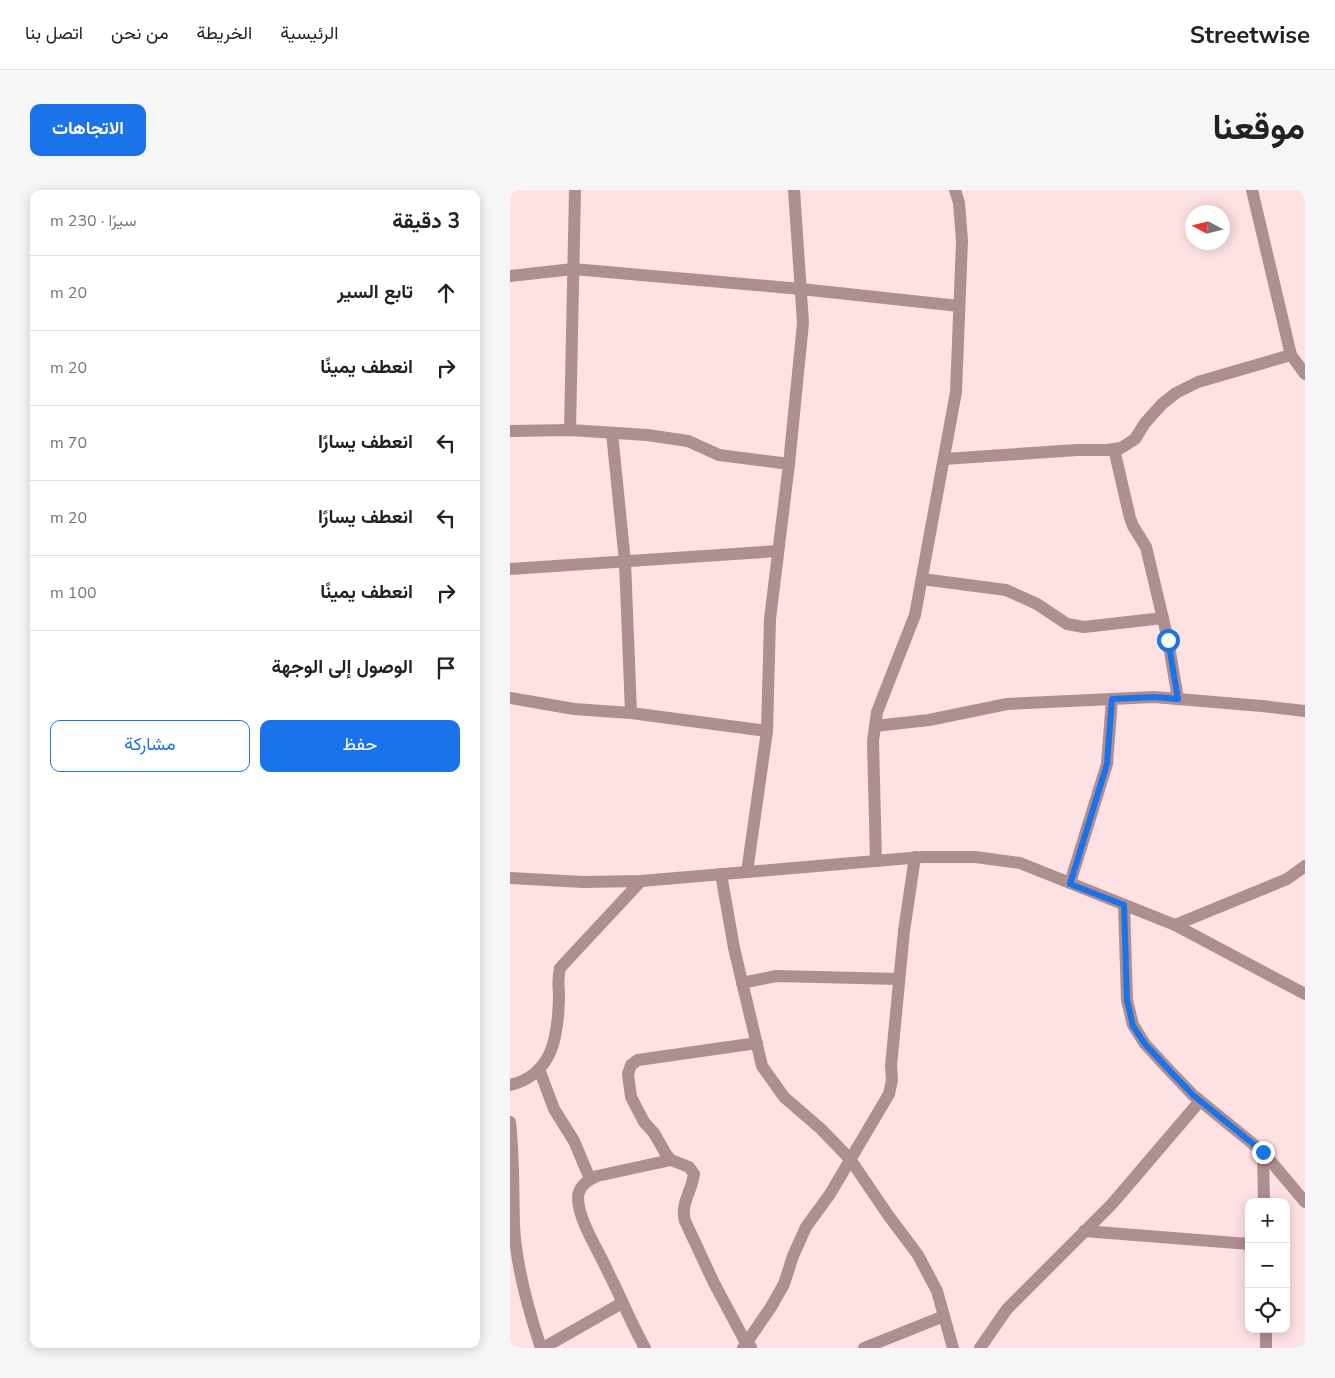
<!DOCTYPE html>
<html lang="ar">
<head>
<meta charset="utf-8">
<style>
  body { margin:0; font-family:"Nunito Sans",Vazirmatn,sans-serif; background:#f6f6f6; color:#222; direction:rtl }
  .controls { position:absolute; right:15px; bottom:15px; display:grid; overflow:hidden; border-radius:10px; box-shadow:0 2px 12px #0003 }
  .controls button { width:45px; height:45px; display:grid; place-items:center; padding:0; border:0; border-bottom:1px solid #e0e0e0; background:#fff; color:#222; font:25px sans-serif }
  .compass { position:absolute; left:675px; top:15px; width:45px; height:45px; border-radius:50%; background:#fff; box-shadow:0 2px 12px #0003; rotate:277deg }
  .stop { position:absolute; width:15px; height:15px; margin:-11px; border:4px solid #1a73e8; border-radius:50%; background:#fff }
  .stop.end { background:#1a73e8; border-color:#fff; box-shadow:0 1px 5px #0008 }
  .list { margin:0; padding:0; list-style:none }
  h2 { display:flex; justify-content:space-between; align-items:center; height:65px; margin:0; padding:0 20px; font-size:21px }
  h2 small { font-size:16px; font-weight:400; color:#767676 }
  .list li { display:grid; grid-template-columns:32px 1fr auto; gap:15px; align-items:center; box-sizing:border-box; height:75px; padding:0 20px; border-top:1px solid #e0e0e0 }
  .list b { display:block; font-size:19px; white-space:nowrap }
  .list em { font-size:16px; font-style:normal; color:#767676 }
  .actions { display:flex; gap:10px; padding:15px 20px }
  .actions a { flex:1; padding:11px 0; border:1px solid #1a73e8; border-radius:10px; text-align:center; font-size:18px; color:#1a73e8 }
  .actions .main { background:#1a73e8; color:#fff }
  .icon { flex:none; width:28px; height:28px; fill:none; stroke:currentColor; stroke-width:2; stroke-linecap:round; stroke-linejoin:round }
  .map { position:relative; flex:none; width:795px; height:1158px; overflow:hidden; direction:ltr; border-radius:10px }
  header { display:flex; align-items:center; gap:30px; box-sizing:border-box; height:70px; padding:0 25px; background:#fff; border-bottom:1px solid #e0e0e0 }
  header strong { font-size:24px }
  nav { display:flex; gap:28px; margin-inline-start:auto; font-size:18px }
  .intro { display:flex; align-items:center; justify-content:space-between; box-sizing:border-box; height:120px; padding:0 30px }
  h1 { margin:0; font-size:35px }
  .button { padding:12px 22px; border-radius:10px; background:#1a73e8; color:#fff; font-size:18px; font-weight:700 }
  main { display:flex; gap:30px; padding:0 30px }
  aside { flex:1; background:#fff; border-radius:10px; box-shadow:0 2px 12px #0003 }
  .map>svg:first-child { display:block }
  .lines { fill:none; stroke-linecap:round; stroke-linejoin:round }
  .street { stroke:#ae8e90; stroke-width:12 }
  .route { stroke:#1a73e8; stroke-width:6 }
</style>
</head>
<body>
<header>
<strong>Streetwise</strong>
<nav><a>الرئيسية</a><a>الخريطة</a><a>من نحن</a><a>اتصل بنا</a></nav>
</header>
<div class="intro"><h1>موقعنا</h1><a class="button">الاتجاهات</a></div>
<main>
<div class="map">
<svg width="795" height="1158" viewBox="0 0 795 1158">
  <rect width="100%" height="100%" fill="#fde1e3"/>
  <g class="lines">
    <g class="street">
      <path d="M742,0L781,165L795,184"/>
      <path d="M0,86L63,79L291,99L449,116"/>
      <path d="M60,240L65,0"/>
      <path d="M0,241L60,240L137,245L178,251L209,265L279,274"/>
      <path d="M102,243L115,372L121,523"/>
      <path d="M604,259L620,328L623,336L636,357L658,450L668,509"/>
      <path d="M434,269L567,260H597L611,258L625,249L635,233L652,214L666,203L688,192L781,165"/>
      <path d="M0,379L268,361"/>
      <path d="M412,389L496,400L527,414L557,434L574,437L653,428"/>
      <path d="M0,508L64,519L121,523L257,541"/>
      <path d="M365,536L419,530L497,514L644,507L752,516L795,521"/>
      <path d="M366,671L363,551L367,522L405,425L446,202L452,51L449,13L445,0"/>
      <path d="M237,682L257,541L260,429L279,274L293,133L284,0"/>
      <path d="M211,684L224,758L252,876L274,907L311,939L340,969L378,1025L408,1065L427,1101L443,1158"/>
      <path d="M0,688L73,692L131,691L412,667H465L510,673L665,735L795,804"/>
      <path d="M560,693L597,574L602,509"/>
      <path d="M614,715L617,810L623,835L635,854L660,881L683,905L753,962L795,1012"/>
      <path d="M665,735L777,689L795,676"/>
      <path d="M232,793L266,786L389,789"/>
      <path d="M29,879L44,919L64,951L80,989"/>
      <path d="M0,895C43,885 48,846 49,808C49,797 47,790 50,778L131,691"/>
      <path d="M0,932C4,966 3,1001 4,1035C6,1077 18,1119 31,1158"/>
      <path d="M753,962L754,1012"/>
      <path d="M574,1041L739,1054"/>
      <path d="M756,1139V1158"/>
      <path d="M241,1157L236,1153L204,1093L175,1031C170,1014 182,1001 184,984L179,977L161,970L156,964L144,943L134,932L121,907L118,884L121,875L128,870L247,853"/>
      <path d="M33,1158L112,1113"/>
      <path d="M135,1158C121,1133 111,1107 98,1082C89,1061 68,1030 68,1008C68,996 78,990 87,986L161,970"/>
      <path d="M233,1158L261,1117L274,1094L283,1066L296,1037L320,1004L379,904L382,890L381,876L394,741L405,667"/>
      <path d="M354,1158L434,1126"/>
      <path d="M470,1158L497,1119L602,1014L690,911"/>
    </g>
  </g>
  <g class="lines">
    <path class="route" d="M658,450L668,509L644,507L602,509L597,574L560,694L614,715L617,810L623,836L635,854L660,881L683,905L753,962"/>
  </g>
</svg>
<div class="controls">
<button>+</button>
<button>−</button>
<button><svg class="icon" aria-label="locate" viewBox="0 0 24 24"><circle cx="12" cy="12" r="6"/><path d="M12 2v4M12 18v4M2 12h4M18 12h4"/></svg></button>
</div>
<svg class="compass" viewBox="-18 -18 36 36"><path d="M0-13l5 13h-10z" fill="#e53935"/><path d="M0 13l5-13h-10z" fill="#767676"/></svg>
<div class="stop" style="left:658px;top:450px"></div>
<div class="stop end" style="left:753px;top:962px"></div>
</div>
<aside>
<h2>3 دقيقة<small>سيرًا · 230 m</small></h2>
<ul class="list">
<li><svg class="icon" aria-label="ahead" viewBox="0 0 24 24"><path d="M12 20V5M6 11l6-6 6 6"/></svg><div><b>تابع السير</b></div><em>20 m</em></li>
<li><svg class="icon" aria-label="right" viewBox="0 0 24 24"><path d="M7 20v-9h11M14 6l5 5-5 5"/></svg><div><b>انعطف يمينًا</b></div><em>20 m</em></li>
<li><svg class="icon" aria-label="left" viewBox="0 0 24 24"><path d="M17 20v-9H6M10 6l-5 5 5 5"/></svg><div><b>انعطف يسارًا</b></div><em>70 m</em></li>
<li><svg class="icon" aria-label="left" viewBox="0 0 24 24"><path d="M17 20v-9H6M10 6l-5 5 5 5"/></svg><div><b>انعطف يسارًا</b></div><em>20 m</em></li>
<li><svg class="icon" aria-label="right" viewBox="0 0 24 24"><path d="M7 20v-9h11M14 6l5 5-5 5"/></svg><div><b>انعطف يمينًا</b></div><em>100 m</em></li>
<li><svg class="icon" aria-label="arrive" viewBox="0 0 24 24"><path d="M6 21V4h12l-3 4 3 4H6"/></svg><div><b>الوصول إلى الوجهة</b></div></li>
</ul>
<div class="actions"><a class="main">حفظ</a><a>مشاركة</a></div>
</aside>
</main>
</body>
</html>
